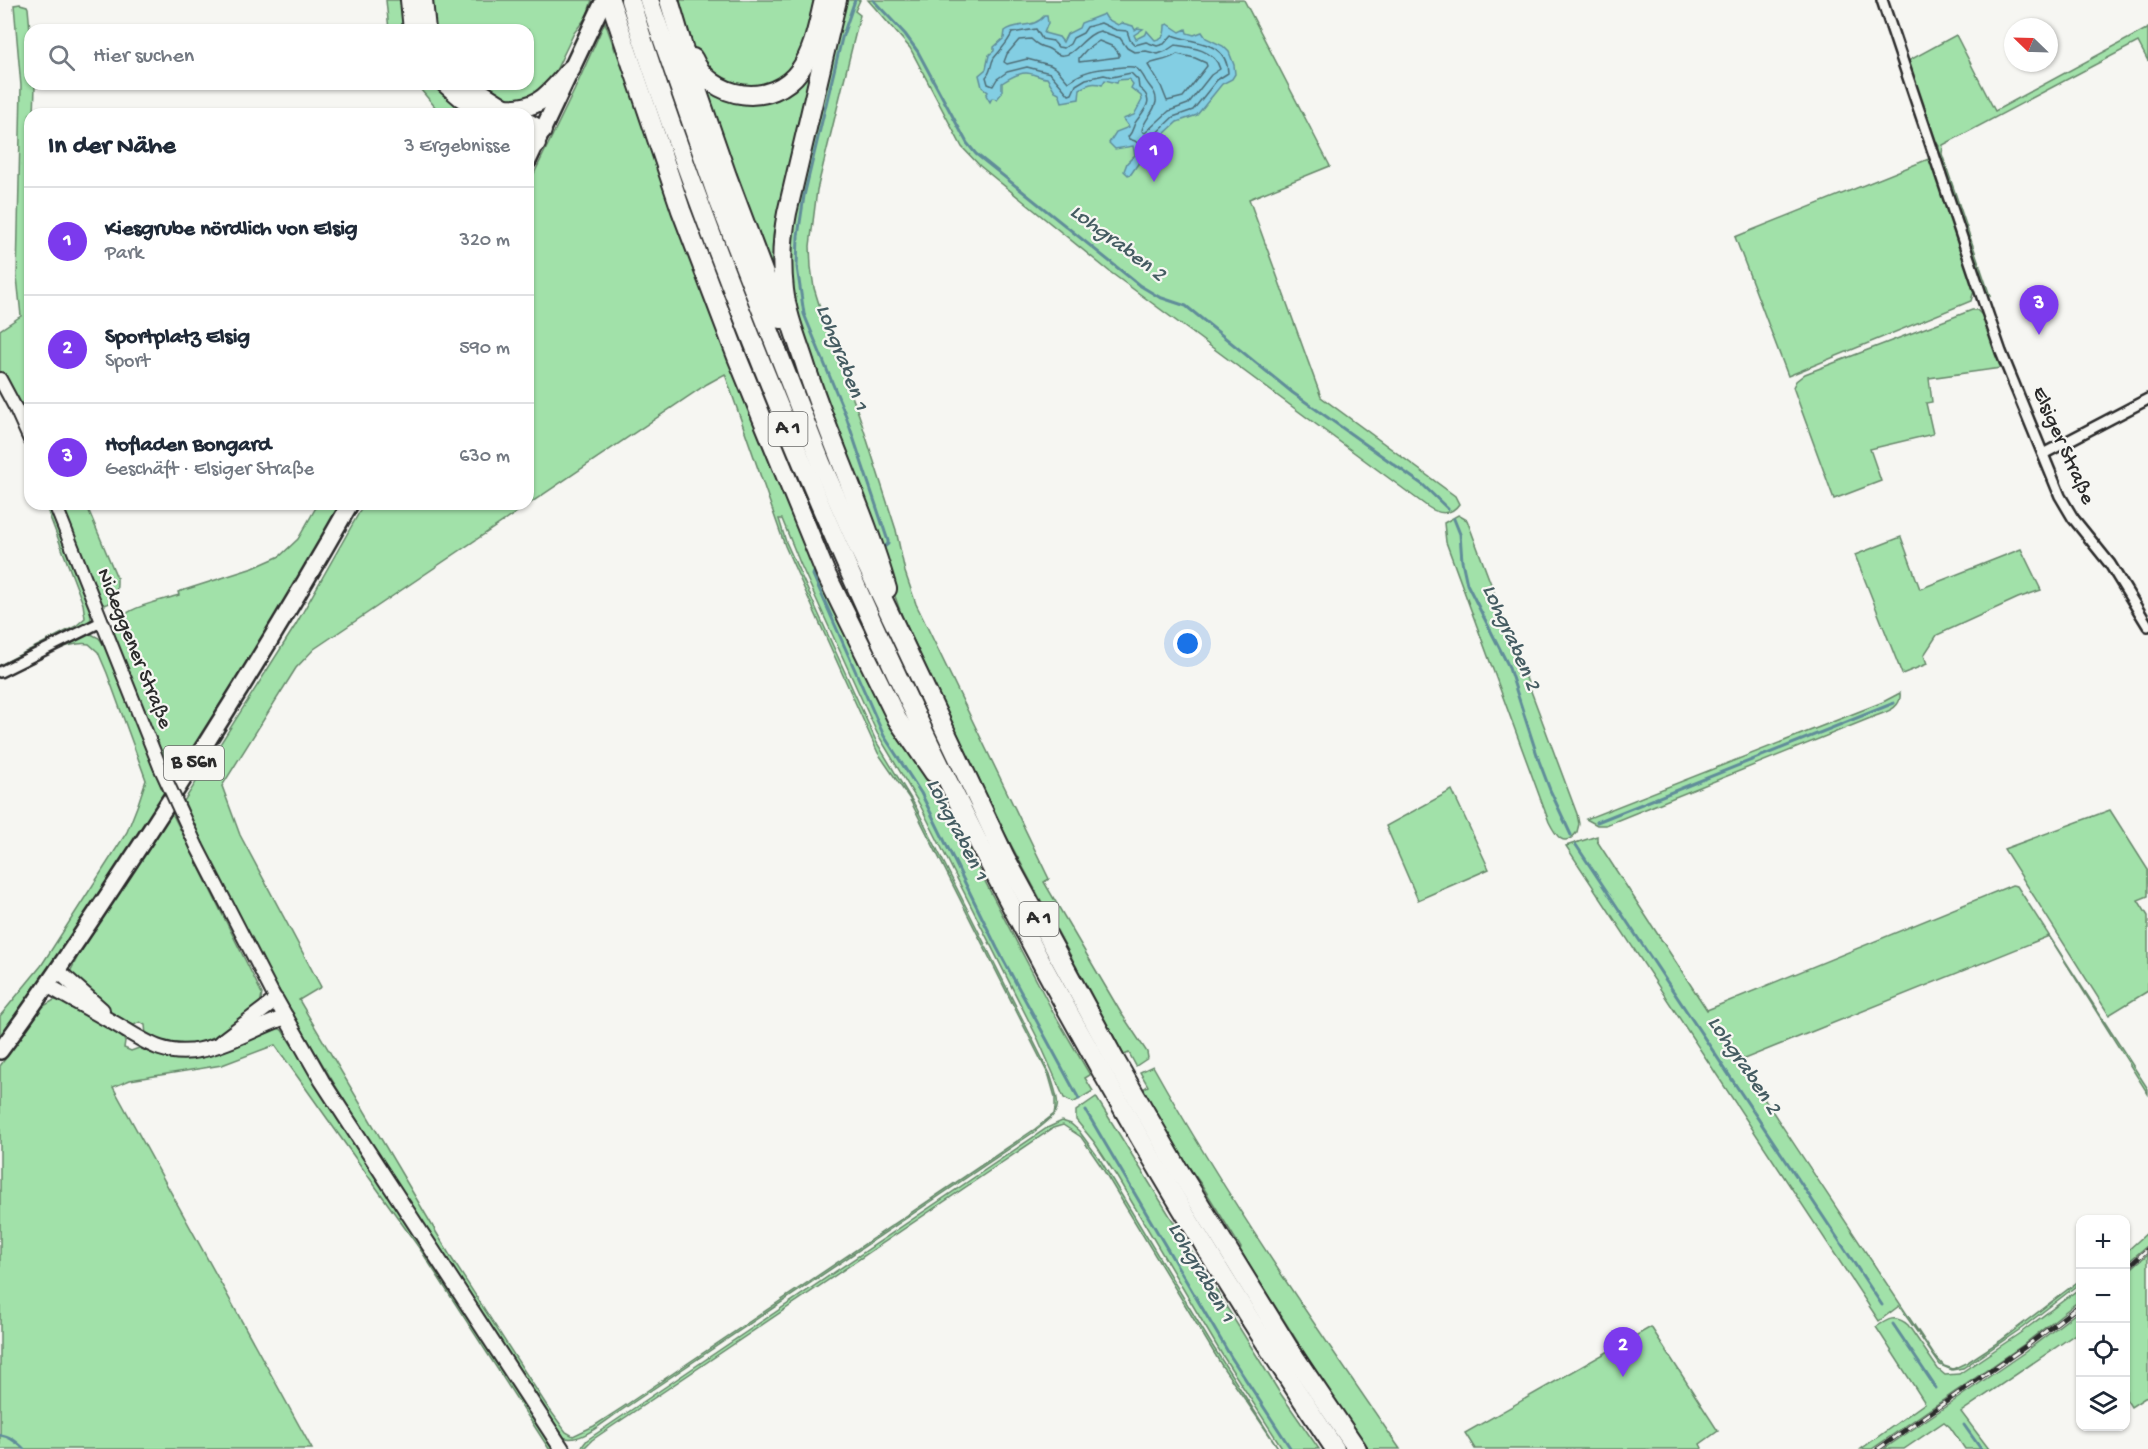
<!DOCTYPE html>
<html lang="de">
<head>
<meta charset="utf-8">
<style>
  body { margin:0; font-family:"Gochi Hand",sans-serif; background:#f6f6f7; color:#1f2937 }
  .controls { position:absolute; right:18px; bottom:18px; display:grid; overflow:hidden; border-radius:12px; box-shadow:0 2px 4px #0004 }
  .controls button { width:54px; height:54px; display:grid; place-items:center; padding:0; border:0; border-bottom:2px solid #e0e1e3; background:#fff; color:#1f2937; font:30px sans-serif }
  .compass { position:absolute; left:2004px; top:18px; width:54px; height:54px; border-radius:50%; background:#fff; box-shadow:0 2px 4px #0004; rotate:293deg }
  .you { position:absolute; left:1188px; top:644px; width:21px; height:21px; margin:-15px; border:4px solid #fff; border-radius:50%; background:#1a73e8; box-shadow:0 0 0 9px #1a73e833 }
  .badge { display:grid; place-items:center; width:39px; height:39px; border-radius:50%; background:#7c3aed; color:#fff; font-size:20px; font-weight:700 }
  .pin { position:absolute; translate:-50% -50px; filter:drop-shadow(0 2px 3px #0008) }
  .pin::after { content:''; position:absolute; top:32px; width:21px; height:18px; background:inherit; clip-path:polygon(0 0,100% 0,50% 100%) }
  .list { margin:0; padding:0; list-style:none }
  h2 { display:flex; justify-content:space-between; align-items:center; height:78px; margin:0; padding:0 24px; font-size:26px }
  h2 small { font-size:20px; font-weight:400; color:#747a83 }
  .list li { display:grid; grid-template-columns:39px 1fr auto; gap:18px; align-items:center; box-sizing:border-box; height:108px; padding:0 24px; border-top:2px solid #e0e1e3 }
  .list b { display:block; font-size:22px; white-space:nowrap }
  .list p { margin:0; font-size:20px; white-space:nowrap; color:#747a83 }
  .list em { font-size:20px; font-style:normal; color:#747a83 }
  .icon { flex:none; width:33px; height:33px; fill:none; stroke:currentColor; stroke-width:2; stroke-linecap:round; stroke-linejoin:round }
  .map { position:relative; flex:none; width:2148px; height:1449px; overflow:hidden }
  .search { position:absolute; background:#fff; box-shadow:0 2px 4px #0004; left:24px; top:24px; width:510px; height:66px; display:flex; align-items:center; gap:15px; box-sizing:border-box; padding:0 21px; border-radius:18px; color:#747a83; font-size:22px }
  .panel { position:absolute; background:#fff; box-shadow:0 2px 4px #0004; left:24px; top:108px; width:510px; height:402px; border-radius:18px }
  .map>svg:first-child { display:block }
  .green { fill:#a1e1a9; stroke:#66866a; stroke-width:1.5; fill-rule:evenodd }
  .water { fill:#83cee3; stroke:#608d99; stroke-width:1.5 }
  .lines { fill:none; stroke-linecap:round; stroke-linejoin:round }
  .shore { stroke:#4e6c75; stroke-width:1.5 }
  .stream { stroke:#608d99; stroke-width:3 }
  .minor-casing { stroke:#2b2b2b; stroke-width:14 }
  .tertiary-casing { stroke:#2b2b2b; stroke-width:16 }
  .secondary-casing { stroke:#2b2b2b; stroke-width:18 }
  .primary-casing { stroke:#2b2b2b; stroke-width:20 }
  .motorway-casing { stroke:#2b2b2b; stroke-width:22 }
  .minor { stroke:#f6f6f2; stroke-width:9 }
  .tertiary { stroke:#f6f6f2; stroke-width:12 }
  .secondary { stroke:#f6f6f2; stroke-width:14 }
  .primary { stroke:#f6f6f2; stroke-width:15 }
  .motorway { stroke:#f6f6f2; stroke-width:18 }
  .rail-casing { stroke:#2b2b2b; stroke-width:5 }
  .rail { stroke:#f6f6f2; stroke-width:3; stroke-dasharray:9; stroke-linecap:butt }
  .tertiary-bridge-casing { stroke:#2b2b2b; stroke-width:16; stroke-linecap:butt }
  .tertiary-bridge { stroke:#f6f6f2; stroke-width:12 }
  .labels { text-anchor:middle; dominant-baseline:central; stroke-width:4.5; stroke-linejoin:round; paint-order:stroke }
  .shield { fill:#f6f6f2; stroke:#686867; stroke-width:1.5 }
  .shield-label { font-size:20px; font-weight:bold; fill:#2b2b2b }
  .street-label { font-size:21px; fill:#2b2b2b; stroke:#f6f6f2 }
  .water-label { font-size:22px; font-style:italic; fill:#455c62; stroke:#f6f6f2 }
</style>
</head>
<body>
<div class="map">
<svg width="2148" height="1449" viewBox="0 0 2148 1449">
  <rect width="100%" height="100%" fill="#f6f6f2"/>
  <filter id="ink" filterUnits="userSpaceOnUse"><feTurbulence type="fractalNoise" baseFrequency=".0167" numOctaves="2"/><feDisplacementMap in="SourceGraphic" scale="12" xChannelSelector="R" yChannelSelector="G"/><feConvolveMatrix kernelMatrix="1 2 1 2 8 2 1 2 1" color-interpolation-filters="sRGB"/></filter>
  <g filter="url(#ink)">
    <g class="green">
      <path d="M386,0H406L408,30H389Z"/>
      <path d="M427,0H592L587,16L574,33L548,87L516,105L475,84H528V30H431Z"/>
      <path d="M677,0H819L809,40L794,70L763,89L723,84L696,55Z"/>
      <path d="M844,0H860L855,11L860,15L817,190L810,246L811,267L814,288L823,317L859,415L896,530L905,572L916,604L1049,879L1044,882L1121,1013L1147,1052L1148,1058L1136,1066L1129,1053L1124,1055L1003,830L902,616L793,310L788,238Z"/>
      <path d="M868,0H1244L1330,166L1249,199L1321,397L1455,496L1459,504C1451,516 1438,514 1428,507L1110,272L980,166L962,147L910,48Z"/>
      <path d="M20,4L27,6L28,8L30,30V84H35V87L34,114H30V429L0,372V330L21,316L17,277L21,86L14,5Z"/>
      <path d="M605,22L615,50L618,44L902,738L942,799L1052,1010L1090,1075L1085,1078L1093,1091L1073,1103L1064,1098L1038,1039L920,805L877,733L800,563L782,519H779L786,542L877,743L916,807L1050,1074C1061,1109 1063,1110 1034,1132L616,1414C601,1424 578,1446 560,1436C453,1273 345,1110 250,939C224,894 205,847 184,801L295,626L364,504H528V186L574,91ZM725,374L785,546L878,753L909,798L1049,1076L1055,1097V1108L1054,1114L1035,1129L623,1407L594,1426L573,1436L566,1432L547,1406L452,1259L299,1000L321,987L240,835L222,786L296,668L314,649L707,384Z"/>
      <path d="M2148,28V61L2138,42L1943,145L1942,154L1990,296L1985,294L1938,151L1939,146L1932,136L1908,61L1956,35L1995,111Z"/>
      <path d="M818,43L780,295L700,78L763,99Z"/>
      <path d="M416,84H440L475,114H441Z"/>
      <path d="M1931,158L1972,281L1974,291L1971,301L1788,376L1735,237Z"/>
      <path d="M1972,310H1977L1983,316L2002,368L1929,378L1932,402L1926,403L1933,434L1870,449L1881,481L1834,499L1793,387L1796,381L1805,374Z"/>
      <path d="M45,504H50L90,609L91,619L87,624L0,669V665L76,626L85,618L83,604Z"/>
      <path d="M61,504H86L117,578C117,589 118,601 105,605L100,602Z"/>
      <path d="M318,504H341L278,612L173,778L165,758L163,759L113,635C113,608 158,602 179,595L178,592L253,568L280,556L298,539Z"/>
      <path d="M1458,515L1467,520L1577,814L1579,824L1577,832C1564,849 1556,836 1549,822L1446,542L1444,523Z"/>
      <path d="M1901,537L1920,589L2021,549L2041,590L2018,598L1937,635L1924,655L1927,664L1902,674L1855,555Z"/>
      <path d="M91,634L99,638L105,646L164,794L75,929L0,1037V1016L41,966L127,832L138,804L146,780L107,673L98,652L89,644C66,639 21,668 0,678V676L82,636Z"/>
      <path d="M1900,693C1902,709 1885,712 1873,717L1606,825H1597L1586,819L1883,702Z"/>
      <path d="M1452,790L1489,869L1418,900L1386,826Z"/>
      <path d="M2110,810L2148,870V896L2138,900L2148,916V991L2109,1015L2004,849Z"/>
      <path d="M172,813L262,994L260,1005C221,1034 197,1058 146,1035L145,1025L140,1022L134,1025C115,1021 85,991 71,977L70,972L79,954Z"/>
      <path d="M1597,836V841L1707,1010L2012,885L2017,886L2148,1089V1094L2049,936L1739,1061L1934,1355L1944,1366L1953,1369L1968,1362L2000,1341L2080,1280V1283L2022,1328L1963,1368L1952,1370L1940,1365L1899,1306L1879,1321L1566,846Z"/>
      <path d="M54,1000L67,1002L119,1034L125,1041L124,1048L131,1051L139,1048C191,1072 228,1047 276,1027L282,1030L553,1444L552,1449H549L422,1252L275,1045L222,1065L130,1080L113,1087L312,1449H0V1066L42,1007Z"/>
      <path d="M1153,1066C1227,1198 1314,1324 1400,1449H1368L1323,1382L1239,1249L1241,1248L1203,1187L1184,1160L1143,1089L1148,1086L1140,1072Z"/>
      <path d="M1096,1097L1278,1390L1319,1449H1283L1221,1353L1117,1177L1094,1142L1076,1120V1111Z"/>
      <path d="M1062,1121L1071,1124L1079,1131L1101,1161L1212,1345L1279,1449L1222,1366L1101,1166L1081,1137L1063,1125L1053,1128L592,1440L583,1449H580L587,1440L618,1419L1047,1128Z"/>
      <path d="M2148,1232V1245L2126,1264V1252Z"/>
      <path d="M2148,1254V1396L2131,1407L2126,1399V1273Z"/>
      <path d="M2080,1288V1300L2023,1345L1872,1449H1861L1925,1403L1876,1327C1888,1319 1896,1314 1908,1325L1938,1369L1945,1375L1959,1374L2023,1331Z"/>
      <path d="M2080,1310V1337L2077,1333L1961,1412L1989,1449H1965L1950,1427L1944,1422L1904,1449H1884L2025,1352Z"/>
      <path d="M1651,1327L1718,1431L1700,1444L1702,1448L1701,1449H1475L1465,1433Z"/>
    </g>
    <path class="water" d="M1104,14L1107,19L1118,25L1122,23L1133,26L1135,30L1138,28L1143,29L1134,35L1136,39L1146,34L1147,31L1155,40C1164,38 1165,34 1165,25L1168,24L1180,32L1186,29L1187,33L1194,35L1202,32L1206,38L1223,46L1229,52L1234,65L1235,74L1232,79L1222,84L1197,115L1177,122L1164,134L1144,155L1131,174L1128,175L1124,171L1127,163L1135,155L1133,146L1115,149L1109,143L1116,132L1129,127L1123,119L1134,115L1142,100L1141,96L1131,88L1133,84L1129,79L1118,80L1117,83L1105,80L1102,85C1093,82 1088,84 1080,89L1079,99L1062,102L1059,93L1055,91L1047,78C1039,78 1034,73 1026,73C1018,73 1008,79 1002,83V93L997,99L992,98L990,102L986,95L988,92L982,87L979,75L986,69L989,55L994,51V47L1004,38L1005,31C1016,22 1034,29 1044,16H1047L1048,23L1044,33L1059,37L1063,42L1067,34L1079,28L1081,23Z"/>
    <g class="lines">
      <g class="shore">
        <path d="M1101,23L1116,30L1127,31L1130,40L1135,45L1146,42L1157,46L1164,44L1172,35C1194,44 1227,40 1228,73L1217,80L1193,110L1173,117L1142,147L1135,141L1129,139L1128,137C1135,129 1132,126 1137,120C1146,108 1155,99 1139,88L1138,80L1131,73L1112,77L1104,75L1086,79L1076,85L1072,94L1069,95L1050,73L1027,67L1007,72L997,79L993,86L988,84L986,77C992,71 990,64 994,58C1000,50 1008,43 1012,33L1036,29L1042,39L1053,41L1058,47L1064,48L1070,44L1073,38L1083,33L1087,27Z"/>
        <path d="M1100,31L1120,38L1127,48L1134,52L1146,51L1158,54L1166,51L1175,45C1192,47 1215,50 1220,69L1211,75L1188,104L1169,111L1145,133L1142,131C1143,121 1154,113 1156,102C1157,92 1150,88 1146,81C1135,60 1130,68 1111,68C1094,69 1082,72 1068,82L1057,69L1050,65L1027,59L1007,64L1004,62L1007,54L1019,40L1031,39C1037,45 1040,46 1047,48C1052,50 1055,54 1060,55C1074,58 1084,34 1100,31Z"/>
        <path d="M1099,41L1114,47L1119,54V57L1079,62V58L1086,50Z"/>
        <path d="M1177,54L1195,58L1206,63L1207,66L1183,97L1167,101L1161,86L1148,65C1155,60 1166,62 1177,54Z"/>
      </g>
      <g class="stream">
        <path d="M855,0L842,38L804,196L798,236L797,267L804,314L846,416L888,541V544L884,547"/>
        <path d="M873,0L905,34L918,52L967,143L976,154L1139,285L1159,297L1186,306L1293,393L1423,485L1448,509"/>
        <path d="M1454,519L1460,534L1462,561L1467,584L1508,665L1539,761L1550,790L1571,835"/>
        <path d="M814,572L813,575L884,736L921,793L997,948L1079,1099"/>
        <path d="M1597,822L1894,703"/>
        <path d="M1576,845L1882,1305"/>
        <path d="M1086,1111L1231,1357L1291,1449"/>
        <path d="M1893,1324L1936,1388"/>
        <path d="M1964,1425L1981,1449"/>
        <path d="M0,1435C10,1436 17,1442 24,1449"/>
      </g>
      <defs>
        <g id="minor">
          <path d="M1882,0L1983,300L2001,352L2060,496L2073,518L2110,564L2148,626"/>
          <path d="M2043,454L2148,399"/>
          <path d="M0,672L101,622"/>
        </g>
        <g id="tertiary">
          <path d="M0,379L16,409L30,440"/>
          <path d="M55,504L160,767"/>
          <path d="M197,847L276,1000"/>
        </g>
        <g id="secondary">
          <path d="M57,970L102,1010"/>
          <path d="M47,985C71,999 95,1012 119,1026C147,1043 166,1057 200,1050C230,1044 257,1027 286,1017"/>
          <path d="M221,1042L276,1000L322,1081L562,1449"/>
        </g>
        <g id="primary">
          <path d="M528,161L604,0"/>
          <path d="M0,1051C51,982 99,909 146,837C217,728 286,617 350,504"/>
        </g>
        <g id="motorway">
          <path d="M410,0L413,30"/>
          <path d="M423,0L426,30"/>
          <path d="M610,0L681,210L737,357L826,574L897,719L934,773"/>
          <path d="M630,0C674,142 728,282 784,419C933,780 1117,1125 1335,1449"/>
          <path d="M649,0L718,199L822,465L860,551L1005,857L1115,1060L1177,1167L1288,1347L1357,1449"/>
          <path d="M669,0L688,64L727,176L781,319"/>
          <path d="M837,0L787,213C782,238 781,264 784,290C787,315 796,337 804,361C828,438 865,511 887,589"/>
          <path d="M693,58C711,100 772,109 800,70C814,50 818,24 824,0"/>
          <path d="M446,84L461,97L487,114"/>
          <path d="M467,84L514,114"/>
          <path d="M505,108C540,111 550,92 571,69"/>
          <path d="M528,123L542,131"/>
          <path d="M528,139L536,144"/>
        </g>
      </defs>
      <use href="#minor" class="minor-casing"/>
      <use href="#tertiary" class="tertiary-casing"/>
      <use href="#secondary" class="secondary-casing"/>
      <use href="#primary" class="primary-casing"/>
      <use href="#motorway" class="motorway-casing"/>
      <use href="#minor" class="minor"/>
      <use href="#tertiary" class="tertiary"/>
      <use href="#secondary" class="secondary"/>
      <use href="#primary" class="primary"/>
      <use href="#motorway" class="motorway"/>
      <defs>
        <g id="rail">
          <path d="M2126,1269L2148,1249"/>
          <path d="M1878,1449L2029,1344L2080,1305"/>
        </g>
      </defs>
      <use href="#rail" class="rail-casing"/>
      <use href="#rail" class="rail"/>
      <defs>
        <path id="tertiary-bridge" d="M160,767L197,847"/>
      </defs>
      <use href="#tertiary-bridge" class="tertiary-bridge-casing"/>
      <use href="#tertiary-bridge" class="tertiary-bridge"/>
    </g>
  </g>
  <g class="labels">
    <g class="shield">
      <rect x="768.5" y="412" width="39" height="34" rx="4.5"/>
      <rect x="164" y="746" width="60" height="34" rx="4.5"/>
      <rect x="1019.5" y="902" width="39" height="34" rx="4.5"/>
    </g>
    <g class="shield-label">
      <text x="788" y="429">A 1</text>
      <text x="194" y="763">B 56n</text>
      <text x="1039" y="919">A 1</text>
    </g>
    <g class="street-label">
      <text transform="translate(2062 446) rotate(66)">Elsiger Straße</text>
      <text transform="translate(133 649) rotate(68)">Nideggener Straße</text>
    </g>
    <g class="water-label">
      <text transform="translate(1117 244) rotate(37)">Lohgraben 2</text>
      <text transform="translate(841 358) rotate(69)">Lohgraben 1</text>
      <text transform="translate(1510 638) rotate(66)">Lohgraben 2</text>
      <text transform="translate(956 830) rotate(63)">Lohgraben 1</text>
      <text transform="translate(1743 1066) rotate(56)">Lohgraben 2</text>
      <text transform="translate(1200 1273) rotate(60)">Lohgraben 1</text>
    </g>
  </g>
</svg>
<div class="controls">
<button>+</button>
<button>−</button>
<button><svg class="icon" aria-label="locate" viewBox="0 0 24 24"><circle cx="12" cy="12" r="6"/><path d="M12 2v4M12 18v4M2 12h4M18 12h4"/></svg></button>
<button><svg class="icon" aria-label="layers" viewBox="0 0 24 24"><path d="M12 4l9 5-9 5-9-5zM3 14l9 5 9-5"/></svg></button>
</div>
<svg class="compass" viewBox="-18 -18 36 36"><path d="M0-13l5 13h-10z" fill="#e53935"/><path d="M0 13l5-13h-10z" fill="#747a83"/></svg>
<div class="you"></div>
<div class="pin badge" style="left:1154px;top:182px">1</div>
<div class="pin badge" style="left:1623px;top:1377px">2</div>
<div class="pin badge" style="left:2039px;top:335px">3</div>
<div class="search"><svg class="icon" aria-label="search" viewBox="0 0 24 24"><circle cx="10" cy="10" r="6"/><path d="M15 15l6 6"/></svg>Hier suchen</div>
<section class="panel">
<h2>In der Nähe<small>3 Ergebnisse</small></h2>
<ul class="list">
<li><span class="badge">1</span><div><b>Kiesgrube nördlich von Elsig</b><p>Park</p></div><em>320 m</em></li>
<li><span class="badge">2</span><div><b>Sportplatz Elsig</b><p>Sport</p></div><em>590 m</em></li>
<li><span class="badge">3</span><div><b>Hofladen Bongard</b><p>Geschäft · Elsiger Straße</p></div><em>630 m</em></li>
</ul>
</section>
</div>
</body>
</html>
